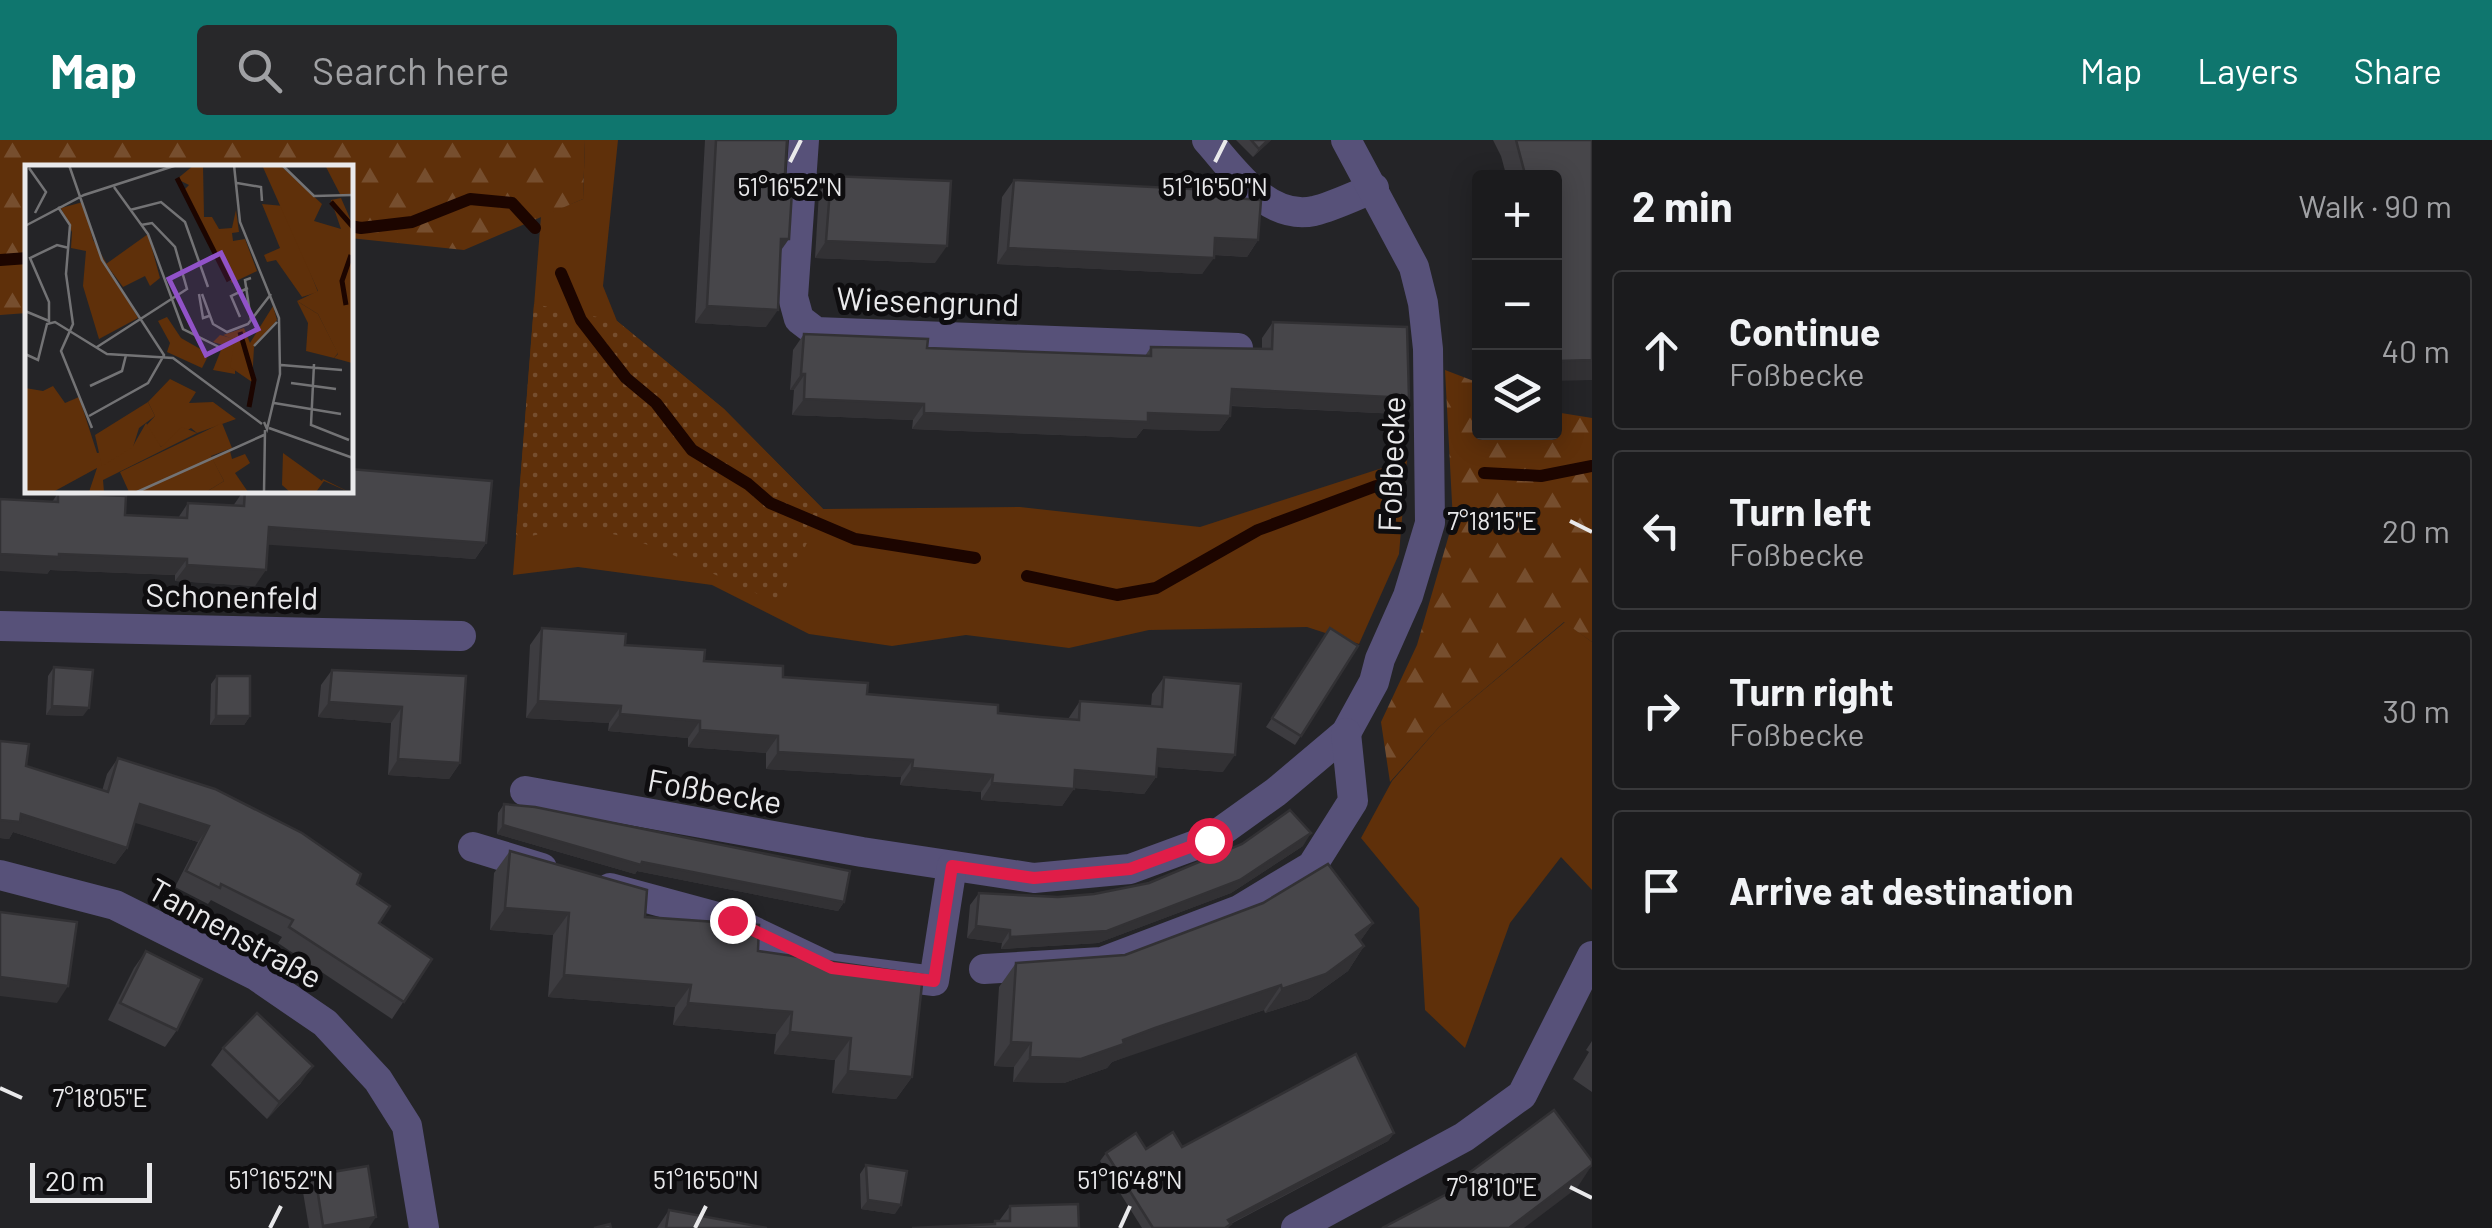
<!DOCTYPE html>
<html lang="en">
<head>
<meta charset="utf-8">
<style>
  body { margin:0; font-family:Barlow,sans-serif; background:#28282a; color:#f1f3f6 }
  .controls { position:absolute; right:30px; top:30px; display:grid; overflow:hidden; border-radius:10px; box-shadow:0 5px 25px #0003 }
  .controls button { width:90px; height:90px; display:grid; place-items:center; padding:0; border:0; border-bottom:2px solid #39393b; background:#1b1b1d; color:#f1f3f6; font:50px sans-serif }
  .scale { position:absolute; left:30px; bottom:25px; width:122px; box-sizing:border-box; padding-left:10px; border:5px solid #e9e9eb; border-top:0; font-size:28px; line-height:35px; white-space:nowrap; color:#e9e9eb; -webkit-text-stroke:8px #0e0d0f; paint-order:stroke }
  .stop { position:absolute; width:30px; height:30px; margin:-22px; border:8px solid #e11d48; border-radius:50%; background:#fff }
  .stop.end { background:#e11d48; border-color:#fff; box-shadow:0 2px 10px #0008 }
  .list { margin:0; padding:0; list-style:none }
  h2 { display:flex; justify-content:space-between; align-items:center; height:130px; margin:0; padding:0 40px; font-size:42px }
  h2 small { font-size:32px; font-weight:400; color:#a0a1a4 }
  .list li { display:grid; grid-template-columns:65px 1fr auto; gap:30px; align-items:center; box-sizing:border-box; height:160px; margin:0 20px 20px; padding:0 20px; border:2px solid #39393b; border-radius:10px }
  .list b { display:block; font-size:38px; white-space:nowrap }
  .list p { margin:0; font-size:32px; white-space:nowrap; color:#a0a1a4 }
  .list em { font-size:32px; font-style:normal; color:#a0a1a4 }
  .icon { flex:none; width:55px; height:55px; fill:none; stroke:currentColor; stroke-width:2; stroke-linecap:round; stroke-linejoin:round }
  .map { position:relative; flex:none; width:1592px; height:1088px; overflow:hidden }
  header { display:flex; align-items:center; gap:60px; box-sizing:border-box; height:140px; padding:0 50px; background:#0f766e; color:#fff }
  header strong { font-size:48px }
  nav { display:flex; gap:55px; margin-inline-start:auto; font-size:35px }
  .search { width:700px; height:90px; background:#28282a; display:flex; align-items:center; gap:25px; box-sizing:border-box; padding:0 35px; border-radius:10px; color:#a0a1a4; font-size:38px }
  main { display:flex }
  aside { flex:1; background:#1b1b1d }
  .map>svg:first-child { display:block }
  .grass { fill:#5f300a }
  .forest { fill:url(#forest-firs) }
  .park { fill:url(#park-dots) }
  .lines { fill:none; stroke-linecap:round; stroke-linejoin:round }
  .stream { stroke:#1c0500; stroke-width:12 }
  .minor { stroke:#575179; stroke-width:30 }
  .wall { fill:#3d3c40 }
  .shaded-wall { fill:#323134 }
  .building { fill:#47464a; stroke:#323134; stroke-width:2.5 }
  .route { stroke:#e11d48; stroke-width:12 }
  .ticks { fill:none; stroke:#e9e9eb; stroke-width:4 }
  .labels { text-anchor:middle; dominant-baseline:central; stroke-width:10; stroke-linejoin:round; paint-order:stroke }
  .street-label { font-size:32px; fill:#e9e9eb; stroke:#0e0d0f }
  .inset-river { fill:none; stroke:#1c0500; stroke-width:5 }
  .inset-road { fill:none; stroke:#737375; stroke-width:2.5 }
  .view { fill:#9152c8; fill-opacity:0.15; stroke:#9152c8; stroke-width:5 }
  .inset-edge { fill:none; stroke:#e9e9eb; stroke-width:5 }
  .ticks-label { font-size:25px; text-anchor:middle; fill:#e9e9eb; stroke:#0e0d0f; stroke-width:10; stroke-linejoin:round; paint-order:stroke }
</style>
</head>
<body>
<header>
<strong>Map</strong>
<div class="search"><svg class="icon" aria-label="search" viewBox="0 0 24 24"><circle cx="10" cy="10" r="6"/><path d="M15 15l6 6"/></svg>Search here</div>
<nav><a>Map</a><a>Layers</a><a>Share</a></nav>
</header>
<main>
<div class="map">
<svg width="1592" height="1088" viewBox="0 0 1592 1088">
  <defs>
    <pattern id="forest-firs" width="22" height="20" patternUnits="userSpaceOnUse" patternTransform="scale(2.5)"><rect width="22" height="20" fill="#5f300a"/><path d="M5 1l3.5 6h-7zM16 11l3.5 6h-7z" fill="#764e2e"/></pattern>
    <pattern id="park-dots" width="8" height="8" patternUnits="userSpaceOnUse" patternTransform="scale(2.5)"><rect width="8" height="8" fill="#5f300a"/><path d="M2 2h.1M6 6h.1" fill="none" stroke="#764e2e" stroke-width="1.8" stroke-linecap="round"/></pattern>
  </defs>
  <rect width="100%" height="100%" fill="#242427"/>
  <g class="grass">
    <path d="M585,0H618L603,146L617,181L724,269L823,369L1020,367L1200,387L1407,320L1399,414L1359,504L1307,487L1149,490L1069,508L966,495L892,506L809,494L712,445L578,427L513,435L541,76L583,59Z"/>
    <path d="M1565,482L1592,502V750L1561,717L1510,783L1465,908L1425,870L1419,768L1361,698L1392,641L1439,587Z"/>
  </g>
  <g class="forest">
    <path d="M0,0H585L583,59L464,110L350,98V28H28L27,173L0,175Z"/>
    <path d="M1445,230L1479,243L1480,292H1554L1555,272L1592,278V502L1564,482L1439,587L1390,642L1381,582L1417,505L1453,381Z"/>
  </g>
  <path class="park" d="M534,164L617,181L724,269L823,369L779,462C713,439 652,395 582,389C563,387 539,395 520,398L516,394Z"/>
  <g class="lines">
    <g class="stream">
      <path d="M350,86L361,88L412,82L470,59L512,63L535,88"/>
      <path d="M0,120L28,118"/>
      <path d="M561,133L581,180L626,238L656,263L692,310L748,344L770,363L855,399L975,418"/>
      <path d="M1484,333L1541,336L1592,326"/>
      <path d="M1027,436L1117,455L1156,448L1258,390L1376,346"/>
    </g>
    <g class="minor">
      <path d="M804,0L793,157L799,179L816,192L1238,208"/>
      <path d="M1207,0C1234,30 1267,81 1314,71C1334,66 1354,56 1374,48"/>
      <path d="M0,486L461,496"/>
      <path d="M525,651L862,712L1034,738L1130,729L1209,700L1276,652L1346,593L1374,542L1380,519L1408,456L1430,383L1428,209L1423,163L1414,127L1346,0"/>
      <path d="M473,707L542,728"/>
      <path d="M0,735L115,765L255,835L325,883L378,940L407,986L424,1088"/>
      <path d="M610,748L732,781L831,828L934,841L952,726"/>
      <path d="M984,829L1102,822L1239,770L1312,726L1353,661L1346,593"/>
      <path d="M1296,1088L1464,997L1522,955L1592,816"/>
    </g>
  </g>
  <g class="wall">
    <path d="M705,0H787L766,187L695,183Z"/>
    <path d="M1236,0H1271L1253,17Z"/>
    <path d="M1493,0H1592L1554,241V38H1507L1501,16Z"/>
    <path d="M831,36L935,123L815,118L819,53Z"/>
    <path d="M1014,40L1207,57L1258,100L1247,117L1214,115L1202,134L997,124L1002,57Z"/>
    <path d="M1273,182L1409,258L1398,274L1231,266L1230,276L1219,291L1143,289L1136,298L912,289L913,280L792,275L794,250H790L793,210L804,194L927,208L1145,216L1151,207L1262,209V198Z"/>
    <path d="M244,350L312,352V350H350L486,403L475,419L268,404L255,446L175,441V435L50,430L47,434L52,362L58,353L125,375L178,378L188,363L233,366Z"/>
    <path d="M542,488L867,554L998,573L1068,579L1080,561L1151,566L1152,554L1164,537L1223,632L1157,627L1156,637L1144,654L1074,648L1062,666L981,660V652L900,645L901,637L766,629V613L688,607V598L608,591L609,583L526,578L530,505Z"/>
    <path d="M1330,488L1358,506L1295,605L1266,587Z"/>
    <path d="M54,527L83,576L46,575L48,536Z"/>
    <path d="M332,530L466,536L460,623L449,639L388,635L391,583L318,577L321,545Z"/>
    <path d="M217,536L250,576L244,585H210L211,544Z"/>
    <path d="M0,601L26,626L102,651L107,634L118,618L357,744L379,783L432,819L392,879L278,803L282,797L211,760L208,764L175,747L198,702L135,682L127,708L115,724L13,692L9,699L0,698Z"/>
    <path d="M504,664L844,762L838,771L637,731L635,734L497,694L498,673Z"/>
    <path d="M1303,706L1231,753L1098,803L1001,809L1002,803L967,798L970,765L979,753L1058,757L1094,754L1149,743Z"/>
    <path d="M510,711L645,777L758,811L912,937L896,959L832,953L835,920L774,914L776,894L673,885L675,867L548,857L553,795L490,790L494,733Z"/>
    <path d="M1373,783L1360,801L1364,806L1348,831L1309,859L1265,873L1264,870L1138,912L1112,922L1107,928L1064,943L1013,942L1014,927L994,926L999,847L1016,823L1125,815Z"/>
    <path d="M146,811L177,890L165,907L108,880L134,828Z"/>
    <path d="M1592,901V952L1573,939L1589,912L1586,910Z"/>
    <path d="M223,908L301,943L267,979L211,925Z"/>
    <path d="M1394,993L1388,1001L1231,1084L1228,1088H1142L1100,1021L1106,1013Z"/>
    <path d="M866,1025L895,1074L861,1069L860,1034Z"/>
    <path d="M315,1035L369,1088H309L303,1052Z"/>
    <path d="M1010,1066L1079,1088L992,1085L995,1081H999Z"/>
    <path d="M669,1070L767,1088H657Z"/>
  </g>
  <g class="shaded-wall">
    <path d="M1268,0H1271L1253,17L1259,9Z"/>
    <path d="M1215,98L1258,100L1247,117L1204,114Z"/>
    <path d="M781,99H789L777,116Z"/>
    <path d="M826,101L947,106L935,123L815,118Z"/>
    <path d="M1008,108L1214,118L1202,134L997,124Z"/>
    <path d="M707,166L778,170L766,187L695,183Z"/>
    <path d="M1592,220V240L1554,241V225L1558,221Z"/>
    <path d="M801,234H805L794,250H790Z"/>
    <path d="M1232,249L1409,258L1398,274L1220,265Z"/>
    <path d="M804,259L924,264L913,280L792,275Z"/>
    <path d="M924,273H1148L1230,276L1219,291L1143,289L1136,298L912,289Z"/>
    <path d="M269,387L486,403L475,419L258,404Z"/>
    <path d="M0,414H59L187,419L175,435L50,430L47,434L0,431Z"/>
    <path d="M187,425L266,430L255,446L175,441Z"/>
    <path d="M538,561L621,566L609,583L526,578Z"/>
    <path d="M329,562L402,567L391,583L318,577Z"/>
    <path d="M52,566L89,568L83,576L46,575Z"/>
    <path d="M620,574L700,581L688,598L608,591Z"/>
    <path d="M216,576H250L244,585H210Z"/>
    <path d="M700,590L778,596L766,613L688,607Z"/>
    <path d="M1158,609L1235,615L1223,632L1146,626Z"/>
    <path d="M778,612L913,620L901,637L766,629Z"/>
    <path d="M398,619L460,623L449,639L388,635Z"/>
    <path d="M912,628L993,635L981,652L900,645Z"/>
    <path d="M1075,630L1156,637L1144,654L1063,647Z"/>
    <path d="M992,643L1074,649L1062,666L981,660Z"/>
    <path d="M140,664L209,686L198,702L129,681Z"/>
    <path d="M21,674L127,708L115,724L13,692L9,699L0,698V680Z"/>
    <path d="M503,685L642,722L844,762L838,771L637,731L635,734L497,694Z"/>
    <path d="M1311,693L1303,706L1231,753L1098,803L1001,809L1010,797Z"/>
    <path d="M505,768L569,773L553,795L490,790Z"/>
    <path d="M1373,783L1356,807V795Z"/>
    <path d="M976,786L1010,790L1002,803L967,798Z"/>
    <path d="M1364,806L1348,831L1309,859L1265,873L1282,849Z"/>
    <path d="M564,835L691,845L675,867L548,857Z"/>
    <path d="M0,837L68,846L57,863L0,856Z"/>
    <path d="M1281,845L1264,870L1112,922L1107,928L1064,943L1013,942L1030,917L1123,900Z"/>
    <path d="M688,863L792,872L776,894L673,885Z"/>
    <path d="M790,892L851,898L835,920L774,914Z"/>
    <path d="M1011,902L1031,903L1014,927L994,926Z"/>
    <path d="M313,926L301,943L267,979L279,962Z"/>
    <path d="M848,931L912,937L896,959L832,953Z"/>
    <path d="M1394,993L1388,1001L1222,1088L1228,1080Z"/>
    <path d="M1592,1025L1577,1048L1524,1088H1509Z"/>
    <path d="M868,1060L901,1065L895,1074L861,1069Z"/>
    <path d="M376,1077L369,1088H322L323,1086Z"/>
  </g>
  <g class="building">
    <path d="M716,0H787L785,34L793,35L789,99H781L778,170L707,166Z"/>
    <path d="M1251,0H1268L1259,9Z"/>
    <path d="M1516,0H1592V220L1558,221L1554,175V38H1526Z"/>
    <path d="M831,36L951,41L947,106L826,101Z"/>
    <path d="M1014,40L1211,50L1205,56L1261,60L1258,100L1215,98L1214,118L1008,108Z"/>
    <path d="M1273,182L1407,187L1409,258L1232,249L1230,276L1148,273V282L924,273V264L804,259L805,234H801L804,194L928,199L927,208L1151,216V207L1272,209Z"/>
    <path d="M350,329L492,341L486,403L269,387L266,430L187,425V419L59,414V417L0,414V359L58,362V353L126,356L125,375L187,378L188,363L244,366L245,350L321,352L322,350H350Z"/>
    <path d="M542,488L626,494L625,505L705,510L704,521L783,526V537L868,543L867,554L998,565V573L1040,577L1079,580L1080,561L1162,567L1164,537L1241,544L1235,615L1158,609L1156,637L1075,630L1074,649L992,643L993,635L912,628L913,620L778,612V596L700,590V581L620,574L621,566L538,561Z"/>
    <path d="M1330,488L1358,506L1301,596L1272,578Z"/>
    <path d="M54,527L93,530L89,568L52,566Z"/>
    <path d="M332,530L466,536L460,623L398,619L402,567L329,562Z"/>
    <path d="M217,536H250V576H216Z"/>
    <path d="M0,601L29,604L26,626L108,652L118,618L215,649L302,693L361,734L357,744L390,766L379,783L432,819L404,862L289,787L293,780L221,744L220,748L186,731L209,686L140,664L127,708L21,674L20,682L0,680Z"/>
    <path d="M504,664L535,667L850,731L844,762L642,722L641,725L503,685Z"/>
    <path d="M1290,670L1311,693L1240,740L1107,791L1010,797V790L976,786L979,753L1058,757L1094,754L1149,743L1242,704Z"/>
    <path d="M510,711L647,750L645,777L759,785L758,811L923,835L912,937L848,931L851,898L790,892L792,872L688,863L691,845L564,835L569,773L505,768Z"/>
    <path d="M1328,724L1373,783L1356,795L1364,806L1326,834L1282,849L1281,845L1155,888L1123,900L1124,904L1081,919L1030,917L1031,903L1011,902L1016,823L1125,815L1263,763Z"/>
    <path d="M0,772L77,782L68,846L0,837Z"/>
    <path d="M146,811L202,839L177,890L120,863Z"/>
    <path d="M257,873L313,926L279,962L223,908Z"/>
    <path d="M1356,914L1394,993L1228,1080L1231,1084L1225,1088H1153L1106,1013L1136,993L1146,1009L1173,992L1182,1007Z"/>
    <path d="M1554,970L1592,1021V1025L1509,1088H1382L1462,1046L1458,1041Z"/>
    <path d="M866,1025L907,1031L901,1065L868,1060Z"/>
    <path d="M368,1026L376,1077L323,1086L315,1035Z"/>
    <path d="M1078,1064L1079,1088H912L995,1084V1081H1010V1066Z"/>
    <path d="M669,1070L767,1088H666Z"/>
    <path d="M610,1084L611,1088H594Z"/>
  </g>
  <g class="lines">
    <path class="route" d="M732,780L832,828L934,841L952,726L1034,738L1130,729L1209,700"/>
  </g>
  <path class="ticks" d="M790,22L801,0M1215,22L1226,0M1570,381L1592,392M0,948L22,958M1570,1047L1592,1058M270,1088L281,1066M695,1088L706,1066M1120,1088L1130,1066"/>
  <g class="labels">
    <g class="street-label">
      <text transform="translate(928 160) rotate(2)">Wiesengrund</text>
      <text transform="translate(1390 324) rotate(-88)">Foßbecke</text>
      <text transform="translate(232 455) rotate(1)">Schonenfeld</text>
      <text transform="translate(715 650) rotate(10)">Foßbecke</text>
      <text transform="translate(236 792) rotate(29)">Tannenstraße</text>
    </g>
  </g>
  <g transform="translate(25 25)">
    <rect width="328" height="328" fill="#242427"/>
    <path d="M237,39L259,41L293,127L277,132L251,95L242,97L239,90L255,83ZM123,69L135,113L125,121L120,111L98,122L81,99ZM272,136L293,149L313,188L309,193L281,186L283,158ZM142,152L156,173L184,189L177,203L142,187L145,178L133,156ZM195,170L210,174V209L188,205L198,180L188,177ZM145,214L171,227L164,238L188,237L211,254L172,268L166,263L136,282L119,263L130,251L123,237ZM205,286L207,294L220,289L225,298L210,308L223,327H181L199,316L186,292ZM258,288L297,316L298,314L324,327L299,316L291,327H265L257,320Z" fill="#5f300a"/>
    <path d="M169,0H178L179,52H187L194,64L207,63L211,45L214,67L207,68L208,76L220,74L232,106L207,118L157,27L164,20L152,14ZM237,0H255L297,39L289,56L316,64L306,35L316,33L327,58V198L309,193L313,189L293,149L272,136L293,126ZM327,0V29L316,31L301,2ZM248,141L252,155L229,182L227,217L205,202L210,175L198,170L219,163L225,178ZM28,221L40,238L54,232L72,288L108,281L121,258L136,282L157,262L172,268L78,315L79,327H64L72,303L28,327H0V223L18,226Z" fill="#5f300a"/>
    <path d="M58,37L68,75L113,153L74,174L58,121L61,86L46,83L47,67L36,43ZM123,237L130,251L114,263L108,282L77,301L70,270ZM197,258L207,283L186,291L199,316L181,327H104L95,307Z" fill="#5f300a"/>
    <path class="inset-river" d="M152,13L204,116M306,37L328,62M321,140L317,116L326,90M215,167L229,215L224,242"/>
    <path class="inset-road" d="M44,0L77,95L139,190L123,218L64,251M209,0L215,57L254,153L255,209L242,264L239,257M257,0L289,31L328,30M4,3L21,27L10,48M212,18L236,22L237,36M89,22L123,69L158,164L196,183M33,42L45,60L41,109L48,159L36,186L67,263M105,45L136,37L160,57L183,122M0,61L59,30L152,0M174,129L178,153L184,151M177,129L188,159L202,167L223,159L246,129M0,146L24,156V137L5,93L32,80L44,83M215,152L206,131L223,123M226,155L220,115L226,113M229,181L252,157M72,182L162,124L150,82L127,58L116,60M0,189L13,195L22,159L30,157L82,189L148,193L237,259M289,199L286,260L324,275M256,200L317,205M266,218L311,224M65,221L97,206L101,190M249,238L316,249M244,263L328,293M112,327L239,270M239,327L240,265"/>
    <path class="view" d="M196,88L233,164L181,190L144,114Z"/>
    <rect width="328" height="328" class="inset-edge"/>
  </g>
  <g class="ticks-label">
    <text x="790" y="56">51°16'52"N</text>
    <text x="1215" y="56">51°16'50"N</text>
    <text x="1492" y="390">7°18'15"E</text>
    <text x="100" y="967">7°18'05"E</text>
    <text x="281" y="1049">51°16'52"N</text>
    <text x="706" y="1049">51°16'50"N</text>
    <text x="1130" y="1049">51°16'48"N</text>
    <text x="1492" y="1056">7°18'10"E</text>
  </g>
</svg>
<div class="controls">
<button>+</button>
<button>−</button>
<button><svg class="icon" aria-label="layers" viewBox="0 0 24 24"><path d="M12 4l9 5-9 5-9-5zM3 14l9 5 9-5"/></svg></button>
</div>
<div class="scale">20 m</div>
<div class="stop" style="left:1209px;top:700px"></div>
<div class="stop end" style="left:732px;top:780px"></div>
</div>
<aside>
<h2>2 min<small>Walk · 90 m</small></h2>
<ul class="list">
<li><svg class="icon" aria-label="ahead" viewBox="0 0 24 24"><path d="M12 20V5M6 11l6-6 6 6"/></svg><div><b>Continue</b><p>Foßbecke</p></div><em>40 m</em></li>
<li><svg class="icon" aria-label="left" viewBox="0 0 24 24"><path d="M17 20v-9H6M10 6l-5 5 5 5"/></svg><div><b>Turn left</b><p>Foßbecke</p></div><em>20 m</em></li>
<li><svg class="icon" aria-label="right" viewBox="0 0 24 24"><path d="M7 20v-9h11M14 6l5 5-5 5"/></svg><div><b>Turn right</b><p>Foßbecke</p></div><em>30 m</em></li>
<li><svg class="icon" aria-label="arrive" viewBox="0 0 24 24"><path d="M6 21V4h12l-3 4 3 4H6"/></svg><div><b>Arrive at destination</b></div></li>
</ul>
</aside>
</main>
</body>
</html>
